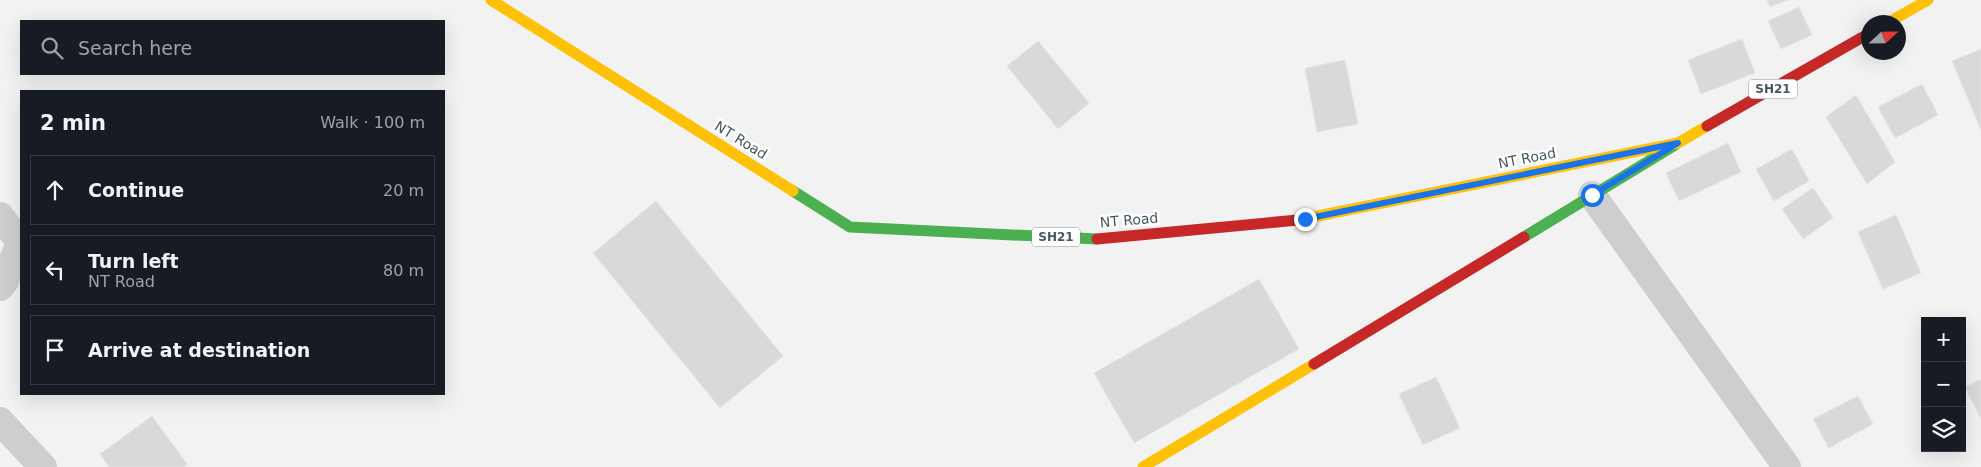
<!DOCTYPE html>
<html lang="en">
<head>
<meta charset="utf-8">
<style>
  body { margin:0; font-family:"DejaVu Sans",sans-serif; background:#20242c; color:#f1f3f6 }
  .controls { position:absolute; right:15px; bottom:15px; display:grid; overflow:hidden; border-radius:0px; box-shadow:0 5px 20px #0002 }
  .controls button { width:45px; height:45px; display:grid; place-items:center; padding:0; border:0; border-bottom:1px solid #363941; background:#171b24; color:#f1f3f6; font:25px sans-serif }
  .compass { position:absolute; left:1861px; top:15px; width:45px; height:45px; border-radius:50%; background:#171b24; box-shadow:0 5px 20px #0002; rotate:68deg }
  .stop { position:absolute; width:15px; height:15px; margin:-11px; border:4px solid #1a73e8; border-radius:50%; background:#fff }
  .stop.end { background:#1a73e8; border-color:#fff; box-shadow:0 1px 5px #0008 }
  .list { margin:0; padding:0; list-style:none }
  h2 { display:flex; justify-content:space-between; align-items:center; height:65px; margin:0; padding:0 20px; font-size:21px }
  h2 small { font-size:16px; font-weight:400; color:#9ea1a6 }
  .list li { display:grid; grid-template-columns:32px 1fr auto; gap:15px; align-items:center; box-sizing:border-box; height:70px; margin:0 10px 10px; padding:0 10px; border:1px solid #363941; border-radius:0px }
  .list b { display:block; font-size:19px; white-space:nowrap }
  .list p { margin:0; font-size:16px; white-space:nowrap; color:#9ea1a6 }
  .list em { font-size:16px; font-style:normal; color:#9ea1a6 }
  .icon { flex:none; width:28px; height:28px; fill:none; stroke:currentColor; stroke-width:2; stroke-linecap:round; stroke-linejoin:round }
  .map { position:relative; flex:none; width:1981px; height:467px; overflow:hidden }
  .search { position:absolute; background:#171b24; box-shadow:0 5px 20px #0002; left:20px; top:20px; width:425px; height:55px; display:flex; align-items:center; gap:12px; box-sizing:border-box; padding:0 18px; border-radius:0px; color:#9ea1a6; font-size:19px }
  .panel { position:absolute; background:#171b24; box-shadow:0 5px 20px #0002; left:20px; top:90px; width:425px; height:305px; border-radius:0px }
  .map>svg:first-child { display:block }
  .building { fill:#d8dada; stroke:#e3e4e5 }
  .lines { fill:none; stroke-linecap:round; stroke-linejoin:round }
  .street { stroke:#ccced0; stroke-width:28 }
  .fast { stroke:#4caf50; stroke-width:11 }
  .slow { stroke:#ffc107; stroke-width:11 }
  .jam { stroke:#c62828; stroke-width:11 }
  .route { stroke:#1a73e8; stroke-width:6 }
  .labels { text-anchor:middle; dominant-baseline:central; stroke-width:5; stroke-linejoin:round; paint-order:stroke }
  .shield { fill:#fff; stroke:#7f898f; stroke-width:1 }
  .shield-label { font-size:12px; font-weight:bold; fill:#48575f }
  .street-label { font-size:14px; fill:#48575f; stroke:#fff }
</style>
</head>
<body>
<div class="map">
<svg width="1981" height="467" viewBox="0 0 1981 467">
  <rect width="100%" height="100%" fill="#f2f2f2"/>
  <g class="building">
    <path d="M1767,0H1788L1770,7Z"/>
    <path d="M1799,7L1812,35L1781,49L1768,21Z"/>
    <path d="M1742,39L1755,73L1701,94L1688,60Z"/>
    <path d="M1038,41L1089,103L1058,129L1007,66Z"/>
    <path d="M1981,49V130L1952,61Z"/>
    <path d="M1345,60L1358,124L1317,132L1305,68Z"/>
    <path d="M1922,84L1938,115L1895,138L1878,107Z"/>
    <path d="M1856,95L1895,162L1867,184L1826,117Z"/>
    <path d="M1728,143L1741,172L1679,201L1666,173Z"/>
    <path d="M1792,149L1809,181L1774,201L1756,169Z"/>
    <path d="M1813,188L1833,218L1803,239L1782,209Z"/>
    <path d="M656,201L783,356L720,408L593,253Z"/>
    <path d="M1896,215L1921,273L1883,289L1858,232Z"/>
    <path d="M1259,279L1299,349L1134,443L1094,373Z"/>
    <path d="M1436,377L1460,428L1423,445L1399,394Z"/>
    <path d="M1981,379V419L1965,387Z"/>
    <path d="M1858,396L1873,424L1829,448L1813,419Z"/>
    <path d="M152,416L187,464L184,467H109L100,454Z"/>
  </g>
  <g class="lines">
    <g class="street">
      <path d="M1592,195L1787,467"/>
      <path d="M0,216L20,242L5,281L0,287"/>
      <path d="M0,421L43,467"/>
    </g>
    <g class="fast">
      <path d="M793,191L850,227L1097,239"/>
      <path d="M1524,237L1675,145"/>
    </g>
    <g class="slow">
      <path d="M491,0L793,191"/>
      <path d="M1889,22L1928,0"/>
      <path d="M1298,220L1678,143L1707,126"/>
      <path d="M1143,467L1314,364"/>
    </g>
    <g class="jam">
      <path d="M1707,126L1868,34"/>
      <path d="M1097,239L1298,220"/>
      <path d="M1314,364L1524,237"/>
    </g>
  </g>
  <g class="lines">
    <path class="route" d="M1305,219L1678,143L1592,195"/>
  </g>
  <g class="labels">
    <g class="shield">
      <rect x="1749" y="79.5" width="48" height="19" rx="4"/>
      <rect x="1032" y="227.5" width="48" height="19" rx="4"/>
    </g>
    <g class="shield-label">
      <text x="1773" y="89">SH21</text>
      <text x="1056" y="237">SH21</text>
    </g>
    <g class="street-label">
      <text transform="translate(741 140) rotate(32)">NT Road</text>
      <text transform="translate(1527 158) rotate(-11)">NT Road</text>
      <text transform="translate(1129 220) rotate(-5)">NT Road</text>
    </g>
  </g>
</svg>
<div class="controls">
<button>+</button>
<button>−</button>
<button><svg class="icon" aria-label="layers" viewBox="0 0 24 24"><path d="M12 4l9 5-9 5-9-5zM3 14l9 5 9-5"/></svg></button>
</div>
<svg class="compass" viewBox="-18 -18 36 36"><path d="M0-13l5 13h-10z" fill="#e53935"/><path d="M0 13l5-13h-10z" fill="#9ea1a6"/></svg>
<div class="stop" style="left:1592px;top:195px"></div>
<div class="stop end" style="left:1305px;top:219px"></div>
<div class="search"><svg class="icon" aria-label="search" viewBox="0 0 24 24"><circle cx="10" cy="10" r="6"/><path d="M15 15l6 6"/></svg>Search here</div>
<section class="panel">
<h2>2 min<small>Walk · 100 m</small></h2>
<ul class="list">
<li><svg class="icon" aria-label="ahead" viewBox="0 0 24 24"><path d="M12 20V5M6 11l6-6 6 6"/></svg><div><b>Continue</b></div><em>20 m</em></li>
<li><svg class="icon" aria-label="left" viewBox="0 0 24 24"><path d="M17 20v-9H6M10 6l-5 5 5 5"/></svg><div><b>Turn left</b><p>NT Road</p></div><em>80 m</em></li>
<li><svg class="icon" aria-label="arrive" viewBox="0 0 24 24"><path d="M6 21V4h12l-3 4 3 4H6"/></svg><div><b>Arrive at destination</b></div></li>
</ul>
</section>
</div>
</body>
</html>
